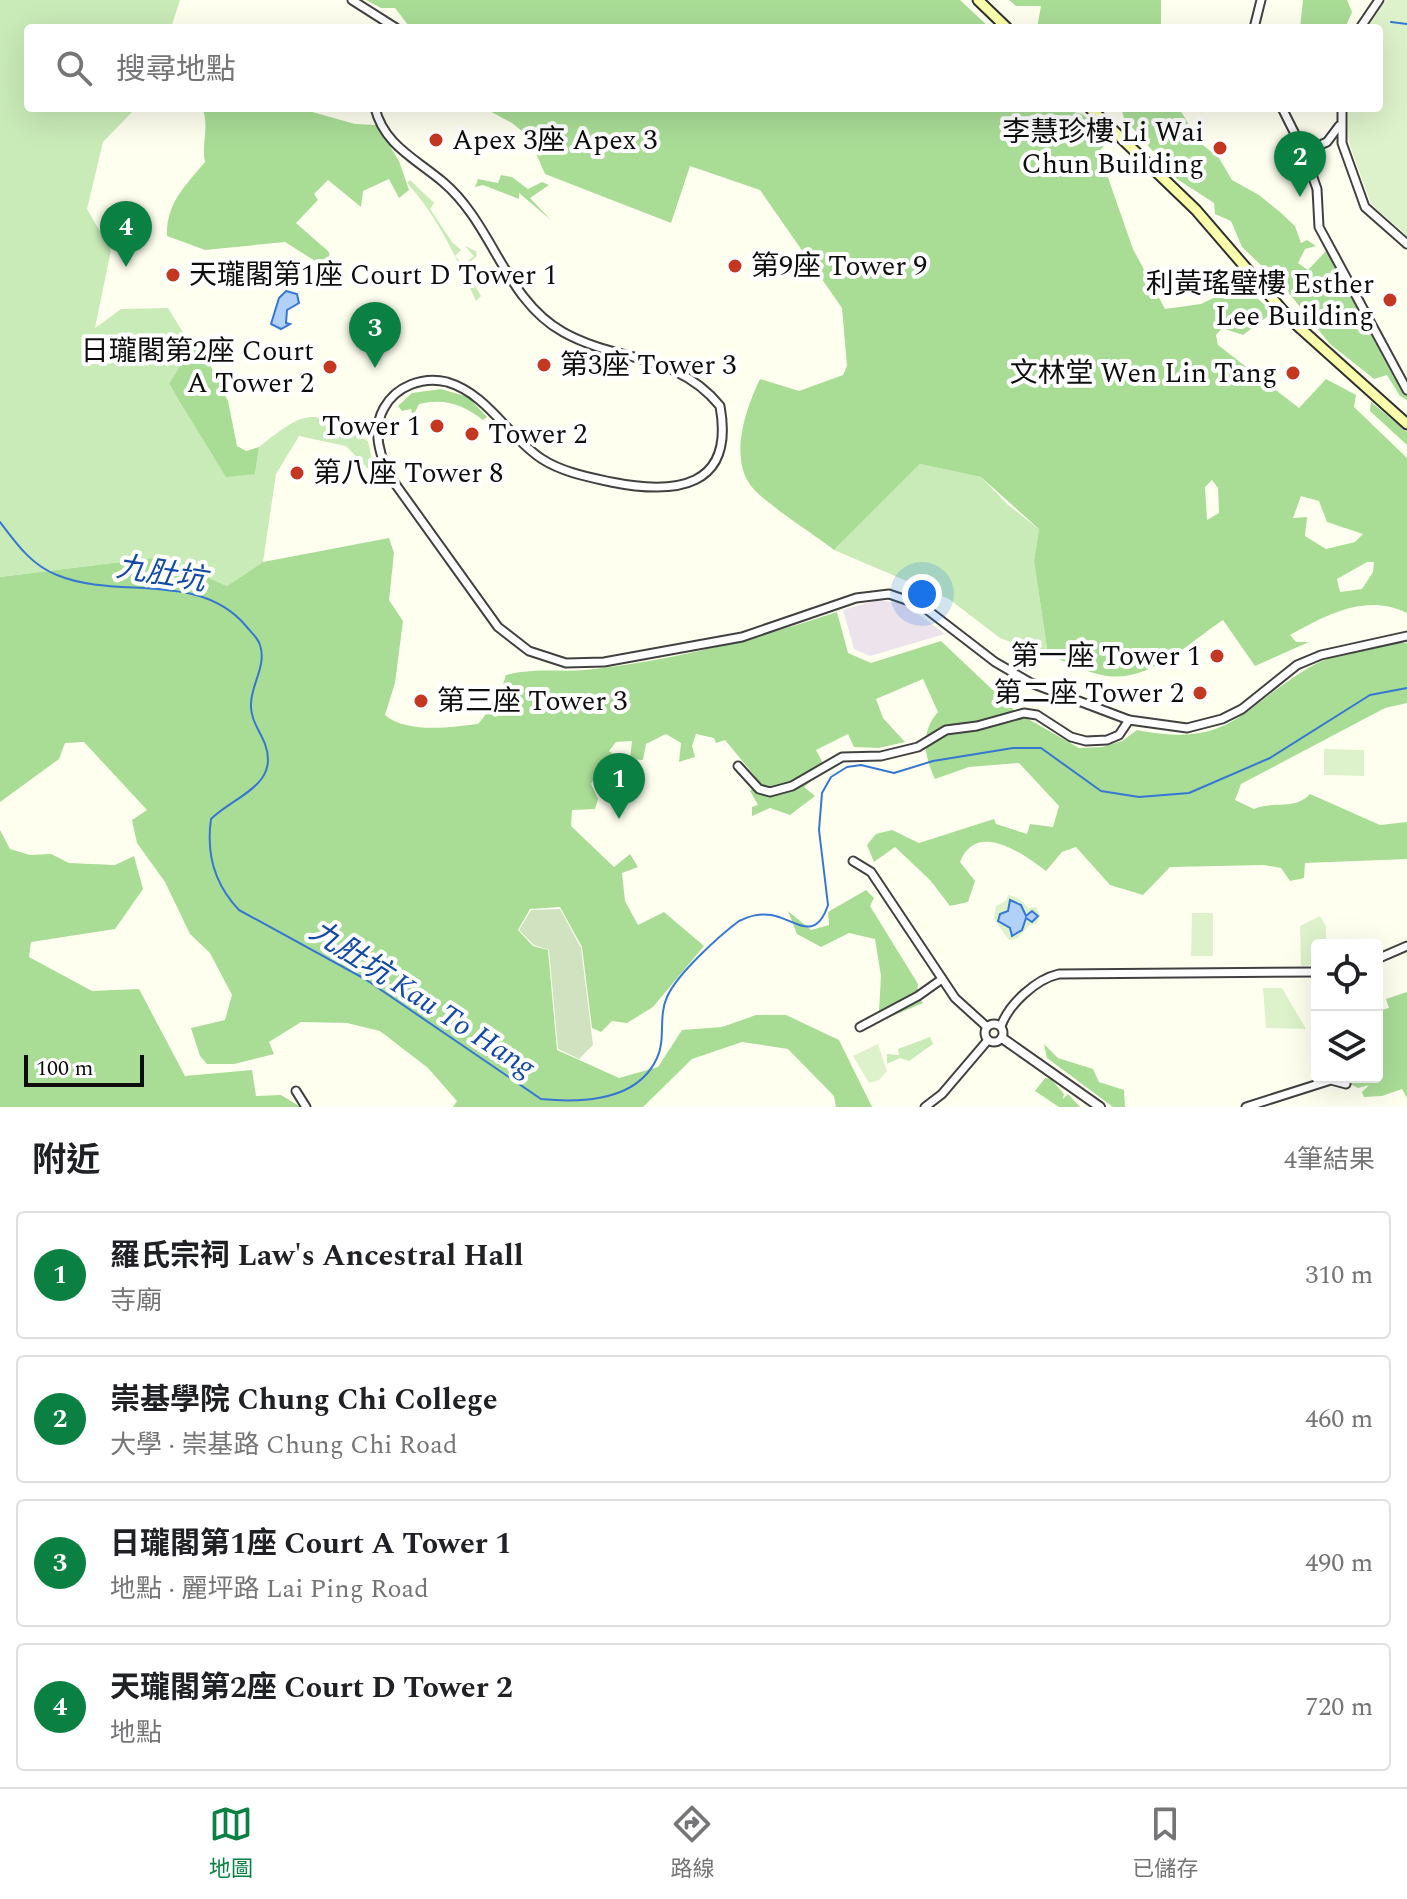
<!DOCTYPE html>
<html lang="zh-TW">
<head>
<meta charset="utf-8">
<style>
  body { margin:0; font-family:Spectral,"Noto Sans TC",serif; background:#f2f2f2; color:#202124 }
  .controls { position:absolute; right:24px; bottom:24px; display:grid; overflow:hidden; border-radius:8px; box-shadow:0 8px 32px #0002 }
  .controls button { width:72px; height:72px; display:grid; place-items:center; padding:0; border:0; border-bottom:2px solid #e0e0e0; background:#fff; color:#202124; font:40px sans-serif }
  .scale { position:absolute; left:24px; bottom:20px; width:120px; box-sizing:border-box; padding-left:8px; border:4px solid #0e0e0e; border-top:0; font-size:22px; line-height:28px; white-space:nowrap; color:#0e0e0e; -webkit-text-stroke:6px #fff; paint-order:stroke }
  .you { position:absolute; left:922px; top:594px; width:28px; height:28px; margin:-20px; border:6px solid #fff; border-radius:50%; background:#1a73e8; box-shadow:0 0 0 12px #1a73e833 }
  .badge { display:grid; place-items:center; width:52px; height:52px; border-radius:50%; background:#0b8043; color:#fff; font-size:26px; font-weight:700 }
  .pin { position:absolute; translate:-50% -66px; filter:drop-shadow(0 2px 4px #0008) }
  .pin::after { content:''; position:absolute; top:42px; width:28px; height:24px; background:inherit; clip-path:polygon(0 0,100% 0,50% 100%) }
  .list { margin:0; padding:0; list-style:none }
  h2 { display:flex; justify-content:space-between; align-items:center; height:104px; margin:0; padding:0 32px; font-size:34px }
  h2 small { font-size:26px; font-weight:400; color:#757577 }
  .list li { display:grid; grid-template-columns:52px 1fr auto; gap:24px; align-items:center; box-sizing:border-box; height:128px; margin:0 16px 16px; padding:0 16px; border:2px solid #e0e0e0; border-radius:8px }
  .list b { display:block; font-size:30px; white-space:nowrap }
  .list p { margin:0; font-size:26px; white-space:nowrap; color:#757577 }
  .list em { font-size:26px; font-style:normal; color:#757577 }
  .icon { flex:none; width:44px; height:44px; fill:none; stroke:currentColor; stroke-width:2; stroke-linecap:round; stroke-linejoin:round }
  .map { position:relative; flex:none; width:1407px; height:1107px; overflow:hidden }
  .search { position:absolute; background:#fff; box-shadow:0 8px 32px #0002; left:24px; right:24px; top:24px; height:88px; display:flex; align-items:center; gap:20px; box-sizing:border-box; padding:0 28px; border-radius:8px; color:#757577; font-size:30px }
  .sheet { height:680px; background:#fff }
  nav { display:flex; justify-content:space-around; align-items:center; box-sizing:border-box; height:112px; border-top:2px solid #e0e0e0; background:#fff; font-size:22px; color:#757577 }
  nav a { display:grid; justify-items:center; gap:4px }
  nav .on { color:#0b8043 }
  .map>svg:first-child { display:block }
  .industrial { fill:#ede3ec }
  .green { fill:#c9ebb8 }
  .forest { fill:#a9dd96; fill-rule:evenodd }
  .cemetery { fill:#d1e2c0 }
  .pitch { fill:#ddf2ca }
  .water { fill:#b2d1f8; stroke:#3677d2; stroke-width:2 }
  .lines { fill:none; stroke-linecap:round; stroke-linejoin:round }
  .stream { stroke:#3677d2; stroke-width:2 }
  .minor-casing { stroke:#414141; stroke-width:11 }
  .tertiary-casing { stroke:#414141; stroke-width:12 }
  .secondary-casing { stroke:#303030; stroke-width:13 }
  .minor { stroke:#fff; stroke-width:7 }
  .tertiary { stroke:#fff; stroke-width:8 }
  .secondary { stroke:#f9ffab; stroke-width:9 }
  .poi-dot { fill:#c43721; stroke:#fff; stroke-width:3 }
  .labels { text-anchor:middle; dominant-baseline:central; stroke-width:8; stroke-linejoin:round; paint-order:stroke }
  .poi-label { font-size:28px; fill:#0e0e0e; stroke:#fff; text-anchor:end }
  .water-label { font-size:30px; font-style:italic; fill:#124aa6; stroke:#fff }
</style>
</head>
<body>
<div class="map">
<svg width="1407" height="1107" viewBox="0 0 1407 1107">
  <rect width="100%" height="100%" fill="#fffff0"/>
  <path class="industrial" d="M878,600L905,604L945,634L870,656L854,649L843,610Z"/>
  <g class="green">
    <path d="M0,0H180L171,28H28V108H136L103,142L87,209L111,250L95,328L121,309L168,308L192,347L169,385L193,419L255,474L259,447C309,407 313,409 368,441L376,477L346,446L299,436L276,474L263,562L227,586L160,557L0,577Z"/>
    <path d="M410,180L434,203L430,209L452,242L461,250L455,256L463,265L474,256L465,246L476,251L477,256L464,267L481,296L476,301C458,261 437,215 407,183Z"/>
    <path d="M920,464L981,477L1008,505L1039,529L1034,561L1048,655L1000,638L949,599L834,550Z"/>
    <path d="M930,1037L933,1044L909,1061L900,1058L887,1064V1054L899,1055L898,1049Z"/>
  </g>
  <g class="forest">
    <path d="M366,0H960L990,28H416L408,25L395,8H381Z"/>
    <path d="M1009,0H1161V28H1037L1041,6H1016Z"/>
    <path d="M1303,0H1347L1352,12L1345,28H1300Z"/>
    <path d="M202,108H298L355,124L377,125L399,161L409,190L399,198L389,179L363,191L361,207L328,180L314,194L318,200L296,223L329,252L331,271L285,242L205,250L167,236C166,203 185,186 205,162C201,144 210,126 202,108Z"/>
    <path d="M484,108H1056L1082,114L1110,138L1099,152L1133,249L1165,309L1201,304L1242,284L1267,307L1268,316L1243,335L1222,328L1216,335L1218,345L1299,408L1326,379L1356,395L1354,407L1407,458V613C1365,593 1327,615 1290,635L1296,642H1309L1255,666L1223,620C1190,642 1150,682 1107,676C1087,673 1067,662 1048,655L1034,561L1039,529L981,477L920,464L834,550C815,535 763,502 751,486C729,457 746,408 760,379L799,391L843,375L847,366L842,308L760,190L690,166L671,223L545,174L529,137L512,123ZM1212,480L1218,488L1219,513L1207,520L1205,487ZM1301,496L1319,501L1327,522L1363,534L1355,542L1326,549L1305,536L1307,517L1293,518ZM1367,562H1374L1373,572L1362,589L1340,592L1337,579Z"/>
    <path d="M1121,108H1179L1199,142L1219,158L1232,180L1259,195L1280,212L1295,226L1301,243L1307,240L1316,246L1305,249L1298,263L1308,270L1326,251L1362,305L1400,387L1407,388V400L1400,396L1387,375L1374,379L1330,344L1284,287L1242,247L1231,221L1215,214L1214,203L1177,179L1124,118Z"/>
    <path d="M501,175L512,177L528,189L542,182L549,185L530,198L551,220L519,193V199L483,185L475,187L478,179L498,183Z"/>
    <path d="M197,339L228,401L237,446L246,451L259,447L255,474L226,477L169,384Z"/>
    <path d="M441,389L468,397L487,417L483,420C462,404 445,398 419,404L413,416L411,409L402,411L398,406L412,393Z"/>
    <path d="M1371,402L1407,432V445L1370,411Z"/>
    <path d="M389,538L394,553L389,600L403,621L395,683L385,715C407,734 452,727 478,724L499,698L506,675C533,668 559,672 586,670C671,661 756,639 837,612L848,653L871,663L941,641L1016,712L1079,748L1102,747L1122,741L1137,730C1233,749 1240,707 1312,666C1336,652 1380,643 1407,643V703L1385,708L1241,784L1235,800L1254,809C1275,800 1294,811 1310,794L1380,825L1407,822V859L1305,863L1304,878L1290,881L1281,868L1264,865L1170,867L1143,895L1110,885L1076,847L1062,852L1046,871C1023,854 977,820 960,862L975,881L968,902L950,906L930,880L895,847L874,862L867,845L876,834L892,830L919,843L994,819L996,824L1027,834L1030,824L1053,827L1059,806L1019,763L969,767L935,779C924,756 920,732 938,712L923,679L876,699L883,718L905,742L879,748L854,747L848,734L816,750L826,769L804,787L815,796L790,815L770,808L752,816V807L758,805L750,791L759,781L725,740L716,743L714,738L696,734L692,746L695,757L679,762L681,743L666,734L646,744L643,760L630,759L632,741L616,742L609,751L622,760L617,777L598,773L591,784L598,799L595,809L572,810L571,826L614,867L630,854L638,867L622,873L625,901L638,925L664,912L704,946L653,1007L627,1023L612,1021L601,1032L592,1028L582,947L560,907L530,909L518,930L533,946L548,950L557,1050L619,1078L658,1067L682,1030L722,1027L756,1015H786L839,1040L872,1107H836L834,1096L788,1049L742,1042L692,1059L643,1107H453L457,1101L428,1068L380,1031L347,1023L301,1022L269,1042L274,1054L234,1064H207L200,1056L191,1028L225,1020L232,995L210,953L190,934L165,882L137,843L132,820L147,810L84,742L65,743L59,759L0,802V577L161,557L227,586L263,562Z"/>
    <path d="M0,830L10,849L30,855L51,854L69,863L115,865L134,856L143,889L115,929L31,942L29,957L92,991L139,989L185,1076L252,1070L256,1096L281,1095L301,1107H0Z"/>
    <path d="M866,890L874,898L870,906L918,984L917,994L923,1003L883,1020L879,1012L881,976L875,939L849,933L821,947L797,934L788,911L811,930L829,925L828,912Z"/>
    <path d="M1407,992V1098L1402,1089L1382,1096L1364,1097L1362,1092L1369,1085L1358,1088L1350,1084L1353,1077H1377V1011L1389,1008L1386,999Z"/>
    <path d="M1044,1044L1058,1058L1093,1069L1099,1082L1124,1090L1125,1107H1113L1047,1058Z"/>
    <path d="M1045,1078L1051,1079L1064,1094L1063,1099L1068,1094L1080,1107H1059L1035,1091Z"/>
  </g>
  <path class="cemetery" d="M560,909L581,948L593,1045L579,1059L558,1049L549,950L534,945L519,930L531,910Z"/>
  <g class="pitch">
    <path d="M1386,0H1407V236L1371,204L1349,143L1347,108H1379V28H1366Z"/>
    <path d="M1324,749L1364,750V776L1324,775Z"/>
    <path d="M1008,895L1018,898L1029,908L1036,907L1040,915L1037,924L1030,925L1018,938L1009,940L994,919L996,906L1006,901Z"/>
    <path d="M1192,913H1213V956H1191Z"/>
    <path d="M1320,916L1326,926V945H1340H1317V965L1301,966L1300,926Z"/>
    <path d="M1263,988H1282L1306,1029L1266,1028Z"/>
    <path d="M878,1044L887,1071L879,1080L869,1083L853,1056Z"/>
  </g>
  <g class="water">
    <path d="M286,291L297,294L299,303L287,310L286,323L290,324L281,329L271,324L279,298Z"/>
    <path d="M1010,900L1021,905L1026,916L1032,911L1038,916L1032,922L1026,918L1022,930L1012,936L1010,928L998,921L1000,914L1008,911Z"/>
  </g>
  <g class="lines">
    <g class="stream">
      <path d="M1391,22L1407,24"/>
      <path d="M0,522C16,543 31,565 57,575C117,600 199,570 246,626C251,632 258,638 260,645C267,666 251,684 251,704C250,719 260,731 265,744C280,785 236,795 211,819C206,854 215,885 239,910L365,979L541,1099C581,1103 637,1102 657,1058C666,1039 658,1017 667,997C677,974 719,936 739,921C750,916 759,913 771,915C795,919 815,944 828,905L819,830L822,793L831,777L847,767L861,765L894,773L933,761L1013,748H1041L1101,791L1139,797L1189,793L1270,758L1370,695L1407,688"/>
    </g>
    <defs>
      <g id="minor">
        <path d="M352,0L396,28"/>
        <path d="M1254,28L1261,0"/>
        <path d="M1360,28L1379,0"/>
        <path d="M375,108C384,145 416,159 443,182C493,224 505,300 563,332C618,363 676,352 720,406C735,488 676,495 611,482C588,477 562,472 542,459C508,437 488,394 447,382C423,376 396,386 384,408C371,431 380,457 391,478L498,627L529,651L566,663L604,662L742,637L856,598L889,594L921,605L995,662L1031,683L1129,720L1187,728L1222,719L1242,709L1297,665L1321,655L1407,636"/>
        <path d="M1282,108L1304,152L1317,189L1319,227L1407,390"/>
        <path d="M1342,108V143L1365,207L1407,244"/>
        <path d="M1304,152L1327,142L1339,126"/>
        <path d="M738,766L759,789L770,792L792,786L842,757L881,756L918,747L946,730L977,726L1024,713L1037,715L1071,737L1086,741L1107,740L1119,735L1129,720"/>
        <path d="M853,861L871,872L955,998L987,1027"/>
        <path d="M1377,959L1407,946"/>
        <circle cx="994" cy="1033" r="9"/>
        <path d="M1001,1026C1009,1004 1036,979 1059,974L1317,972"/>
        <path d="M860,1027L918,996L942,979"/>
        <path d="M296,1091L306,1107"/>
        <path d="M925,1107L942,1094L988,1040"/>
        <path d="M1246,1107L1331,1080L1346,1084"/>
      </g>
      <path id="tertiary" d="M1002,1038L1100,1107"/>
      <g id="secondary">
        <path d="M978,0L1007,28"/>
        <path d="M1090,108L1196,210L1290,319L1407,424"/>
      </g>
    </defs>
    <use href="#minor" class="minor-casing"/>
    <use href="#tertiary" class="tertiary-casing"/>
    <use href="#secondary" class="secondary-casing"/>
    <use href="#minor" class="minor"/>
    <use href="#tertiary" class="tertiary"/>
    <use href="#secondary" class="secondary"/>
  </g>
  <g class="poi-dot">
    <circle cx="436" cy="140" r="8"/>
    <circle cx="1220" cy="148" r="8"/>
    <circle cx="735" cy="266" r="8"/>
    <circle cx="173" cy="275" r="8"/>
    <circle cx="1390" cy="300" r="8"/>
    <circle cx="544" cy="365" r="8"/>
    <circle cx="330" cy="367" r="8"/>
    <circle cx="1293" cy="373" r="8"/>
    <circle cx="437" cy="426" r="8"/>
    <circle cx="472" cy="434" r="8"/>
    <circle cx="297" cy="473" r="8"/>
    <circle cx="1217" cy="656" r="8"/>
    <circle cx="1200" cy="693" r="8"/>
    <circle cx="421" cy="701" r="8"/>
  </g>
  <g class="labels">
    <g class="poi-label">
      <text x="1204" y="132">李慧珍樓 Li Wai<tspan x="1204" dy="32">Chun Building</tspan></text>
      <text x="452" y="140" text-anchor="start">Apex 3座 Apex 3</text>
      <text x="751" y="266" text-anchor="start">第9座 Tower 9</text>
      <text x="189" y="275" text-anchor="start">天瓏閣第1座 Court D Tower 1</text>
      <text x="1374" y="284">利黃瑤璧樓 Esther<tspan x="1374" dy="32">Lee Building</tspan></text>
      <text x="314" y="351">日瓏閣第2座 Court<tspan x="314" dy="32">A Tower 2</tspan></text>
      <text x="560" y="365" text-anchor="start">第3座 Tower 3</text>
      <text x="1277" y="373">文林堂 Wen Lin Tang</text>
      <text x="421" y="426">Tower 1</text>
      <text x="488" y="434" text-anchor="start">Tower 2</text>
      <text x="313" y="473" text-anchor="start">第八座 Tower 8</text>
      <text x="1201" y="656">第一座 Tower 1</text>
      <text x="1184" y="693">第二座 Tower 2</text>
      <text x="437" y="701" text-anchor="start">第三座 Tower 3</text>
    </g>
    <g class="water-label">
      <text transform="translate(161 574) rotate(9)">九肚坑</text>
      <text transform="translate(422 999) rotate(33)">九肚坑 Kau To Hang</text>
    </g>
  </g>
</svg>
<div class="controls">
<button><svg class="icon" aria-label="locate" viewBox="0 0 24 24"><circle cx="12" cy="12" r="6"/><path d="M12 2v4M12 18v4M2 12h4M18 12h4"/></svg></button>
<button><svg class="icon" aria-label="layers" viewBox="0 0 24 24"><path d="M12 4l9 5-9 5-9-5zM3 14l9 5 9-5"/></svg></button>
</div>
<div class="scale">100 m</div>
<div class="you"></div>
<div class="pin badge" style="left:619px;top:819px">1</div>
<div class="pin badge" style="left:1300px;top:197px">2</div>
<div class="pin badge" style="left:375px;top:368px">3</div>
<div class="pin badge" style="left:126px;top:267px">4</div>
<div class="search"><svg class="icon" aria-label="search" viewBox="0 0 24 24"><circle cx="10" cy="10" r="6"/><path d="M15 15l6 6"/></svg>搜尋地點</div>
</div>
<section class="sheet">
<h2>附近<small>4筆結果</small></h2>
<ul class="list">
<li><span class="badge">1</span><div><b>羅氏宗祠 Law's Ancestral Hall</b><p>寺廟</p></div><em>310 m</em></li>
<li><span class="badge">2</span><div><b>崇基學院 Chung Chi College</b><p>大學 · 崇基路 Chung Chi Road</p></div><em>460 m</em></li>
<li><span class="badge">3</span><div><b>日瓏閣第1座 Court A Tower 1</b><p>地點 · 麗坪路 Lai Ping Road</p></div><em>490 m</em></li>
<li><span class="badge">4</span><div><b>天瓏閣第2座 Court D Tower 2</b><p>地點</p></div><em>720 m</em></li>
</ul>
</section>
<nav>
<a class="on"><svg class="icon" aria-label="map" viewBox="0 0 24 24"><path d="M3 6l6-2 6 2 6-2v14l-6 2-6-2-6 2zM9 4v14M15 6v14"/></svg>地圖</a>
<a><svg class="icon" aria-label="directions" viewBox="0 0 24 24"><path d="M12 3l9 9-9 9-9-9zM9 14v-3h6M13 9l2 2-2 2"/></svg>路線</a>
<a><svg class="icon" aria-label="saved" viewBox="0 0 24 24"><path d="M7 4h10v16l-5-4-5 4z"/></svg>已儲存</a>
</nav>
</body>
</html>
